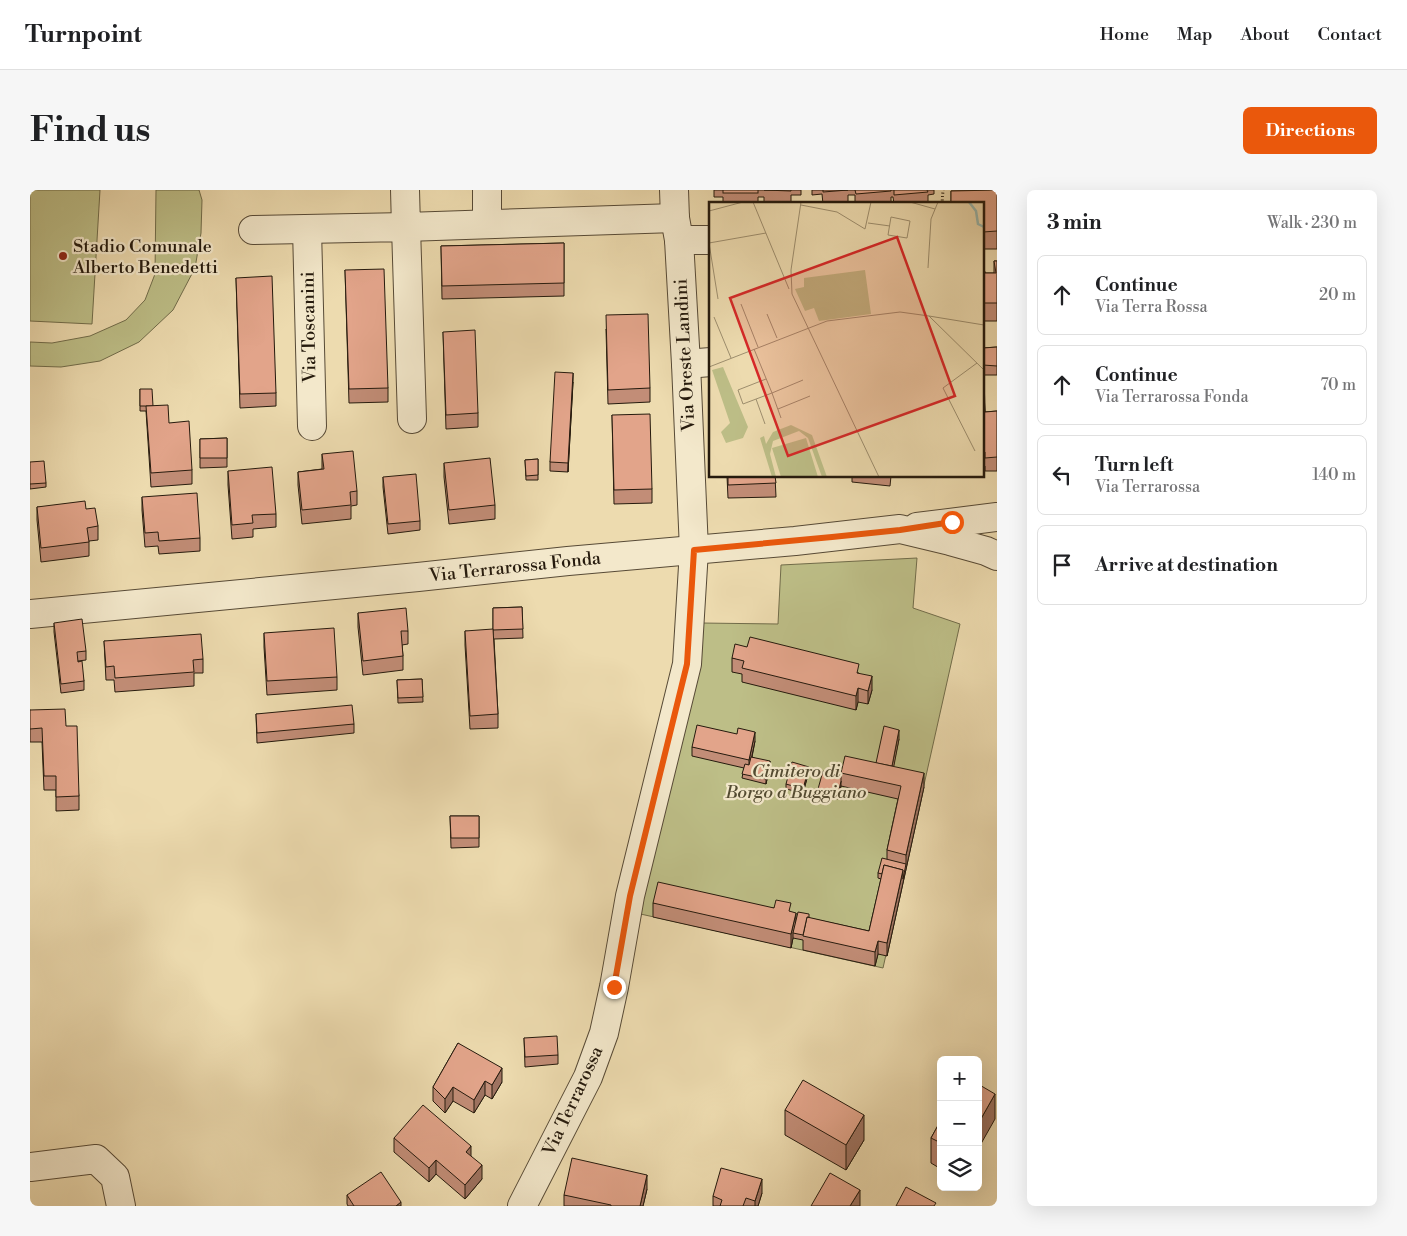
<!DOCTYPE html>
<html lang="en">
<head>
<meta charset="utf-8">
<style>
  body { margin:0; font-family:"Libre Bodoni",serif; background:#f6f6f6; color:#202124 }
  .controls { position:absolute; right:15px; bottom:15px; display:grid; overflow:hidden; border-radius:8px; box-shadow:0 5px 20px #0002 }
  .controls button { width:45px; height:45px; display:grid; place-items:center; padding:0; border:0; border-bottom:1px solid #e0e0e0; background:#fff; color:#202124; font:25px sans-serif }
  .stop { position:absolute; width:15px; height:15px; margin:-11px; border:4px solid #ea580c; border-radius:50%; background:#fff }
  .stop.end { background:#ea580c; border-color:#fff; box-shadow:0 1px 5px #0008 }
  .list { margin:0; padding:0; list-style:none }
  h2 { display:flex; justify-content:space-between; align-items:center; height:65px; margin:0; padding:0 20px; font-size:21px }
  h2 small { font-size:16px; font-weight:400; color:#757577 }
  .list li { display:grid; grid-template-columns:32px 1fr auto; gap:15px; align-items:center; box-sizing:border-box; height:80px; margin:0 10px 10px; padding:0 10px; border:1px solid #e0e0e0; border-radius:8px }
  .list b { display:block; font-size:19px; white-space:nowrap }
  .list p { margin:0; font-size:16px; white-space:nowrap; color:#757577 }
  .list em { font-size:16px; font-style:normal; color:#757577 }
  .icon { flex:none; width:28px; height:28px; fill:none; stroke:currentColor; stroke-width:2; stroke-linecap:round; stroke-linejoin:round }
  .map { position:relative; flex:none; width:967px; height:1016px; overflow:hidden; border-radius:8px }
  header { display:flex; align-items:center; gap:30px; box-sizing:border-box; height:70px; padding:0 25px; background:#fff; border-bottom:1px solid #e0e0e0 }
  header strong { font-size:24px }
  nav { display:flex; gap:28px; margin-inline-start:auto; font-size:18px }
  .intro { display:flex; align-items:center; justify-content:space-between; box-sizing:border-box; height:120px; padding:0 30px }
  h1 { margin:0; font-size:35px }
  .button { padding:12px 22px; border-radius:8px; background:#ea580c; color:#fff; font-size:18px; font-weight:700 }
  main { display:flex; gap:30px; padding:0 30px }
  aside { flex:1; background:#fff; border-radius:8px; box-shadow:0 5px 20px #0002 }
  .map>svg:first-child { display:block }
  .green { fill:#bdbe87; stroke:#716c4a }
  .lines { fill:none; stroke-linecap:round; stroke-linejoin:round }
  .minor-casing { stroke:#574a36; stroke-width:30 }
  .path { stroke:#251a0d; stroke-width:3; stroke-dasharray:1 2.5; stroke-linecap:butt }
  .minor { stroke:#f3e8cb; stroke-width:28 }
  .wall { fill:#c28d77; stroke:#251a0d }
  .shaded-wall { fill:#9e7361; stroke:#251a0d }
  .building { fill:#e2a48a; stroke:#251a0d }
  .route { stroke:#ea580c; stroke-width:6 }
  .poi-dot { fill:#8f2418; stroke:#f3e8cb; stroke-width:2 }
  .labels { text-anchor:middle; dominant-baseline:central; stroke-width:4.5; stroke-linejoin:round; paint-order:stroke }
  .poi-label { font-size:18px; fill:#251a0d; stroke:#f3e8cb; text-anchor:start }
  .street-label { font-size:18px; fill:#251a0d; stroke:#f3e8cb }
  .park-label { font-size:18px; font-style:italic; fill:#534b32; stroke:#f3e8cb }
  .inset-river { fill:none; stroke:#9abab0; stroke-width:2.5 }
  .inset-road { fill:none; stroke:#9d8e6e; stroke-width:1 }
  .view { fill:#d62828; fill-opacity:0.15; stroke:#d62828; stroke-width:2.5 }
  .inset-edge { fill:none; stroke:#251a0d; stroke-width:2.5 }
</style>
</head>
<body>
<header>
<strong>Turnpoint</strong>
<nav><a>Home</a><a>Map</a><a>About</a><a>Contact</a></nav>
</header>
<div class="intro"><h1>Find us</h1><a class="button">Directions</a></div>
<main>
<div class="map">
<svg width="967" height="1016" viewBox="0 0 967 1016">
  <rect width="100%" height="100%" fill="#eddbaf"/>
  <filter id="stains"><feTurbulence type="fractalNoise" baseFrequency=".004" numOctaves="4"/><feColorMatrix values="0 0 0 0 .2 0 0 0 0 .09 0 0 0 0 .02 0 0 0 .5 -.17"/></filter>
  <radialGradient id="worn" r=".72"><stop offset=".6" stop-color="#630" stop-opacity="0"/><stop offset="1" stop-color="#630" stop-opacity=".3"/></radialGradient>
  <g class="green">
    <path d="M0,0H70L62,134L0,131Z"/>
    <path d="M126,0H169L172,10L171,43L165,78L143,120L109,152L70,171L31,177L0,176V152L22,153L60,146L96,130L115,110L125,84Z"/>
    <path d="M887,368L883,418L930,434L853,778L606,723L671,433L748,434L751,375Z"/>
  </g>
  <g class="lines">
    <defs>
      <g id="minor">
        <path d="M375,0L376,37L645,28"/>
        <path d="M457,0V34"/>
        <path d="M277,39L282,236"/>
        <path d="M223,40L376,37L382,229"/>
        <path d="M649,50H681"/>
        <path d="M656,174L681,172"/>
        <path d="M887,337L967,327"/>
        <path d="M0,424L388,387L538,371L765,351L870,339L920,351L956,361L967,366"/>
        <path d="M0,977L66,969L85,987L91,1016"/>
        <path d="M492,1016L558,887L574,843L584,797L600,706L657,474L664,360L656,174L649,50L645,28L644,0"/>
      </g>
    </defs>
    <use href="#minor" class="minor-casing"/>
    <path class="path" d="M912,14L913,0"/>
    <use href="#minor" class="minor"/>
  </g>
  <g class="wall">
    <path d="M684,0H771V5H761V14H734V7H728V14H693V7H684Z"/>
    <path d="M782,0H904V4L898,5V14H864L863,7H861V14H825V5H818V14H793L792,4L782,5Z"/>
    <path d="M967,0V59H953V14H921V1Z"/>
    <path d="M534,53V106L412,109L411,56Z"/>
    <path d="M964,71H967V131H953V73L955,83H964Z"/>
    <path d="M315,80L358,198V212L319,213Z"/>
    <path d="M206,88L246,203V216L210,218Z"/>
    <path d="M576,139L620,198V212L578,214Z"/>
    <path d="M413,142L448,223V237L416,239Z"/>
    <path d="M967,157V185H953V158Z"/>
    <path d="M953,185L955,222L967,221V281H955V276H953Z"/>
    <path d="M543,192L538,282L520,281V272Z"/>
    <path d="M110,199L123,216L139,233L162,280V294L121,297L116,221H110Z"/>
    <path d="M582,225L622,299V313L584,314Z"/>
    <path d="M197,248V277L170,278V249Z"/>
    <path d="M292,264L327,301V315L321,316V329L272,334L268,295V282L292,279Z"/>
    <path d="M508,269V290H496L495,270Z"/>
    <path d="M0,272L16,293V297L0,299Z"/>
    <path d="M414,273L465,315V329L419,334L414,287Z"/>
    <path d="M198,281L246,324V337L223,339V347L202,349L198,295Z"/>
    <path d="M697,286H745L746,307L698,308Z"/>
    <path d="M822,286H861L860,296L822,292Z"/>
    <path d="M353,287L390,331V340L358,344L353,297Z"/>
    <path d="M112,307L170,348V361L129,364L128,356L115,357L112,320Z"/>
    <path d="M7,317L56,319L68,336V350L59,351V366L11,372L7,330Z"/>
    <path d="M492,417L493,448L464,449L468,524V538L440,539L435,455V441L463,445V418Z"/>
    <path d="M328,423L378,441V454L372,455L373,466V480L333,485L328,437Z"/>
    <path d="M24,433L56,461V470L48,471L54,491V500L31,503L24,442Z"/>
    <path d="M234,443L307,487V500L237,505L234,457Z"/>
    <path d="M74,451L173,469V483H164V496L85,502L84,490H76Z"/>
    <path d="M702,468L829,483L842,500L838,514L828,512L826,520L712,492V484L702,482Z"/>
    <path d="M392,489L393,512L368,513L367,490Z"/>
    <path d="M0,520L36,536L49,606V620L26,621V600H14L12,552H0Z"/>
    <path d="M226,524L324,534V543L227,553Z"/>
    <path d="M869,549L863,577L894,597L857,766L848,764L845,776L773,760V750L763,748L761,758L623,727V713L744,718L761,722L766,732L779,728L839,741L851,689L848,688V683L857,669V660L868,609L811,596L808,609L788,604V599L811,585V583L846,573Z"/>
    <path d="M725,551L722,567L740,575L736,594L712,588L714,578L662,566V557Z"/>
    <path d="M779,581L773,603L756,599V594Z"/>
    <path d="M420,626H449V657L421,658Z"/>
    <path d="M494,848L528,865V874L495,877Z"/>
    <path d="M428,853L472,892L462,909L455,905L444,923L423,911L415,923L403,911V897Z"/>
    <path d="M755,920L834,950L816,980L755,945Z"/>
    <path d="M911,930V979L901,973V948Z"/>
    <path d="M364,948L441,966L452,989L435,1009L406,984L399,992L364,962Z"/>
    <path d="M617,999L613,1016H534V1005Z"/>
    <path d="M732,1003L728,1016H683V1006Z"/>
    <path d="M317,1005L371,1016H318L317,1014Z"/>
  </g>
  <g class="shaded-wall">
    <path d="M543,183V192L538,282V273Z"/>
    <path d="M842,486V500L838,514V501Z"/>
    <path d="M828,498V512L826,520V506Z"/>
    <path d="M869,540V549L862,586V576Z"/>
    <path d="M725,542V551L719,580V570Z"/>
    <path d="M740,571V575L736,594V589Z"/>
    <path d="M779,577V581L773,603V599Z"/>
    <path d="M894,583V597L857,766V753L873,680L876,674V665Z"/>
    <path d="M811,591V596L808,609V605Z"/>
    <path d="M766,723V736L763,743V748L761,758V744Z"/>
    <path d="M848,751V764L845,776V762Z"/>
    <path d="M472,878V892L462,909V895Z"/>
    <path d="M455,891V905L444,923V910Z"/>
    <path d="M423,897V911L415,923V909Z"/>
    <path d="M965,904V929L948,959V934Z"/>
    <path d="M834,925V950L816,980V955Z"/>
    <path d="M441,956V970L436,962Z"/>
    <path d="M406,970V984L399,992V978Z"/>
    <path d="M452,975V989L435,1009V995Z"/>
    <path d="M617,985V999L613,1016H610Z"/>
    <path d="M732,989V1003L728,1016H725V1011Z"/>
    <path d="M830,1000V1016H820Z"/>
    <path d="M371,1012V1016H366Z"/>
  </g>
  <g class="building">
    <rect x="693" y="0" width="35" height="3"/>
    <path d="M734,0H761V1Z"/>
    <path d="M793,0H818L793,2Z"/>
    <path d="M825,0H861V1L826,4Z"/>
    <path d="M864,0H897L898,2L864,5Z"/>
    <path d="M967,0V41L953,42V14H921V1Z"/>
    <path d="M534,53V93L412,96L411,56Z"/>
    <path d="M964,71H967V113H953V73L955,83H966Z"/>
    <path d="M354,79L358,198L319,199L315,80Z"/>
    <path d="M242,86L246,203L210,204L206,88Z"/>
    <path d="M618,124L620,198L578,200L576,125Z"/>
    <path d="M445,140L448,223L416,225L413,142Z"/>
    <path d="M967,157V176L953,175V158Z"/>
    <path d="M525,182L543,183L538,273L520,272Z"/>
    <path d="M953,185H954L955,222L967,221V267L955,268V262H953Z"/>
    <path d="M110,199H122L123,216H110Z"/>
    <path d="M138,215L139,233L159,231L162,280L121,283L116,216Z"/>
    <path d="M620,224L622,299L584,300L582,225Z"/>
    <path d="M197,248V268H170V249Z"/>
    <path d="M323,261L327,301L320,302L321,315L272,320L268,282L294,279L292,264Z"/>
    <path d="M460,268L465,315L419,320L414,273Z"/>
    <path d="M508,269V285L496,286L495,270Z"/>
    <path d="M14,271L16,293L0,294V272Z"/>
    <path d="M242,277L246,324L222,325L223,333L202,335L198,281Z"/>
    <path d="M386,284L390,331L358,334L353,287Z"/>
    <path d="M698,286H745L746,293L698,295Z"/>
    <path d="M167,303L170,348L129,351L128,342L115,343L112,307Z"/>
    <path d="M55,311L56,319L65,318L68,336L57,338L59,352L11,358L7,317Z"/>
    <path d="M492,417L493,439L463,440V418Z"/>
    <path d="M376,418L378,441H371L373,466L333,471L328,423Z"/>
    <path d="M52,429L56,461L47,462L48,472L52,471L54,491L31,494L24,433Z"/>
    <path d="M304,438L307,487L237,491L234,443Z"/>
    <path d="M463,439L468,524L440,526L435,441Z"/>
    <path d="M171,444L173,469L163,470L164,482L85,488L84,476L76,477L74,451Z"/>
    <path d="M720,447L829,474L827,483L842,486L838,501L828,498L826,506L712,478L714,471L702,468L705,454L717,457Z"/>
    <path d="M392,489L393,507L368,508L367,490Z"/>
    <path d="M322,515L324,534L227,543L226,524Z"/>
    <path d="M35,519L36,536H47L49,606L26,607V586H14L12,538L0,539V520Z"/>
    <path d="M667,535L707,544L708,538L725,542L719,570L662,557Z"/>
    <path d="M854,536L869,540L862,576L846,573Z"/>
    <path d="M815,566L894,583L876,665L857,660L871,596L811,583Z"/>
    <path d="M721,567L740,571L736,589L712,584L715,574L719,575Z"/>
    <path d="M762,572L779,577L773,599L756,594Z"/>
    <path d="M793,581L811,585V591L808,605L788,599Z"/>
    <path d="M420,626H449V648H421Z"/>
    <path d="M852,668L876,674L873,689V680L854,675L852,684L848,683Z"/>
    <path d="M854,675L873,680L857,753L848,751L845,762L773,746L777,727L839,741Z"/>
    <path d="M628,692L744,718L746,710L761,713L759,721L766,723L761,744L623,713Z"/>
    <path d="M768,722L779,724V727H777L773,745L763,743Z"/>
    <path d="M527,846L528,865L495,867L494,848Z"/>
    <path d="M428,853L472,878L462,895L455,891L444,910L423,897L415,909L403,897Z"/>
    <path d="M773,890L834,925L816,955L755,920Z"/>
    <path d="M948,894L965,904L948,934Z"/>
    <path d="M393,915L441,956L436,962L452,975L435,995L406,970L399,978L364,948Z"/>
    <path d="M911,930V953L901,948Z"/>
    <path d="M542,968L617,985L610,1016H581V1015L534,1005Z"/>
    <path d="M691,978L732,989L725,1011L716,1008L713,1016H690L692,1010L683,1006Z"/>
    <path d="M351,982L371,1012L366,1016H324L317,1005Z"/>
    <path d="M800,983L830,1000L820,1016H781Z"/>
    <path d="M876,997L906,1013L904,1016H866Z"/>
  </g>
  <g class="lines">
    <path class="route" d="M584,797L600,706L657,474L664,360L802,347L870,340L922,332"/>
  </g>
  <circle class="poi-dot" cx="33" cy="66" r="5"/>
  <g class="labels">
    <g class="poi-label">
      <text x="43" y="56">Stadio Comunale<tspan x="43" dy="21">Alberto Benedetti</tspan></text>
    </g>
    <g class="street-label">
      <text transform="translate(279 137) rotate(-91)">Via Toscanini</text>
      <text transform="translate(655 165) rotate(-93)">Via Oreste Landini</text>
      <text transform="translate(485 377) rotate(-6)">Via Terrarossa Fonda</text>
      <text transform="translate(543 911) rotate(-65)">Via Terrarossa</text>
    </g>
    <g class="park-label">
      <text x="766" y="581">Cimitero di<tspan x="766" dy="21">Borgo a Buggiano</tspan></text>
    </g>
  </g>
  <g transform="translate(679 12)">
    <rect width="275" height="275" fill="#eddbaf"/>
    <path d="M156,68L162,112L110,119L105,106L96,109L86,87L95,85V76ZM14,165L39,225L34,236L17,241L12,230L21,221L3,168ZM82,223L103,233L118,275H113L99,236L90,229L64,239L61,252L67,275H63L51,236L55,234L57,242L64,230ZM97,236L109,275H72L63,246Z" fill="#bdbe87"/>
    <path class="inset-river" d="M260,0L267,9L269,22L275,25"/>
    <path class="inset-road" d="M44,0L80,87M92,0L82,68L83,92L170,275M201,0L226,7M92,3L128,10L156,27L162,0M0,9L34,0M182,15L201,19L198,36L179,33ZM159,21L181,24M0,41L57,31M0,41L9,97M219,66L222,17L229,0M32,102L49,145M58,112L68,136M220,114L275,123M5,115L22,156M45,147L63,191L34,202L29,188L57,177M0,165L118,119L191,110L220,114L275,168M47,197L56,222M69,207L101,194M72,216L63,191L94,178M266,249L234,186L268,161"/>
    <path class="view" d="M188,35L246,194L79,254L21,96Z"/>
    <rect width="275" height="275" class="inset-edge"/>
  </g>
  <rect width="100%" height="100%" filter="url(#stains)"/>
  <rect width="100%" height="100%" fill="url(#worn)"/>
</svg>
<div class="controls">
<button>+</button>
<button>−</button>
<button><svg class="icon" aria-label="layers" viewBox="0 0 24 24"><path d="M12 4l9 5-9 5-9-5zM3 14l9 5 9-5"/></svg></button>
</div>
<div class="stop" style="left:922px;top:332px"></div>
<div class="stop end" style="left:584px;top:797px"></div>
</div>
<aside>
<h2>3 min<small>Walk · 230 m</small></h2>
<ul class="list">
<li><svg class="icon" aria-label="ahead" viewBox="0 0 24 24"><path d="M12 20V5M6 11l6-6 6 6"/></svg><div><b>Continue</b><p>Via Terra Rossa</p></div><em>20 m</em></li>
<li><svg class="icon" aria-label="ahead" viewBox="0 0 24 24"><path d="M12 20V5M6 11l6-6 6 6"/></svg><div><b>Continue</b><p>Via Terrarossa Fonda</p></div><em>70 m</em></li>
<li><svg class="icon" aria-label="left" viewBox="0 0 24 24"><path d="M17 20v-9H6M10 6l-5 5 5 5"/></svg><div><b>Turn left</b><p>Via Terrarossa</p></div><em>140 m</em></li>
<li><svg class="icon" aria-label="arrive" viewBox="0 0 24 24"><path d="M6 21V4h12l-3 4 3 4H6"/></svg><div><b>Arrive at destination</b></div></li>
</ul>
</aside>
</main>
</body>
</html>
